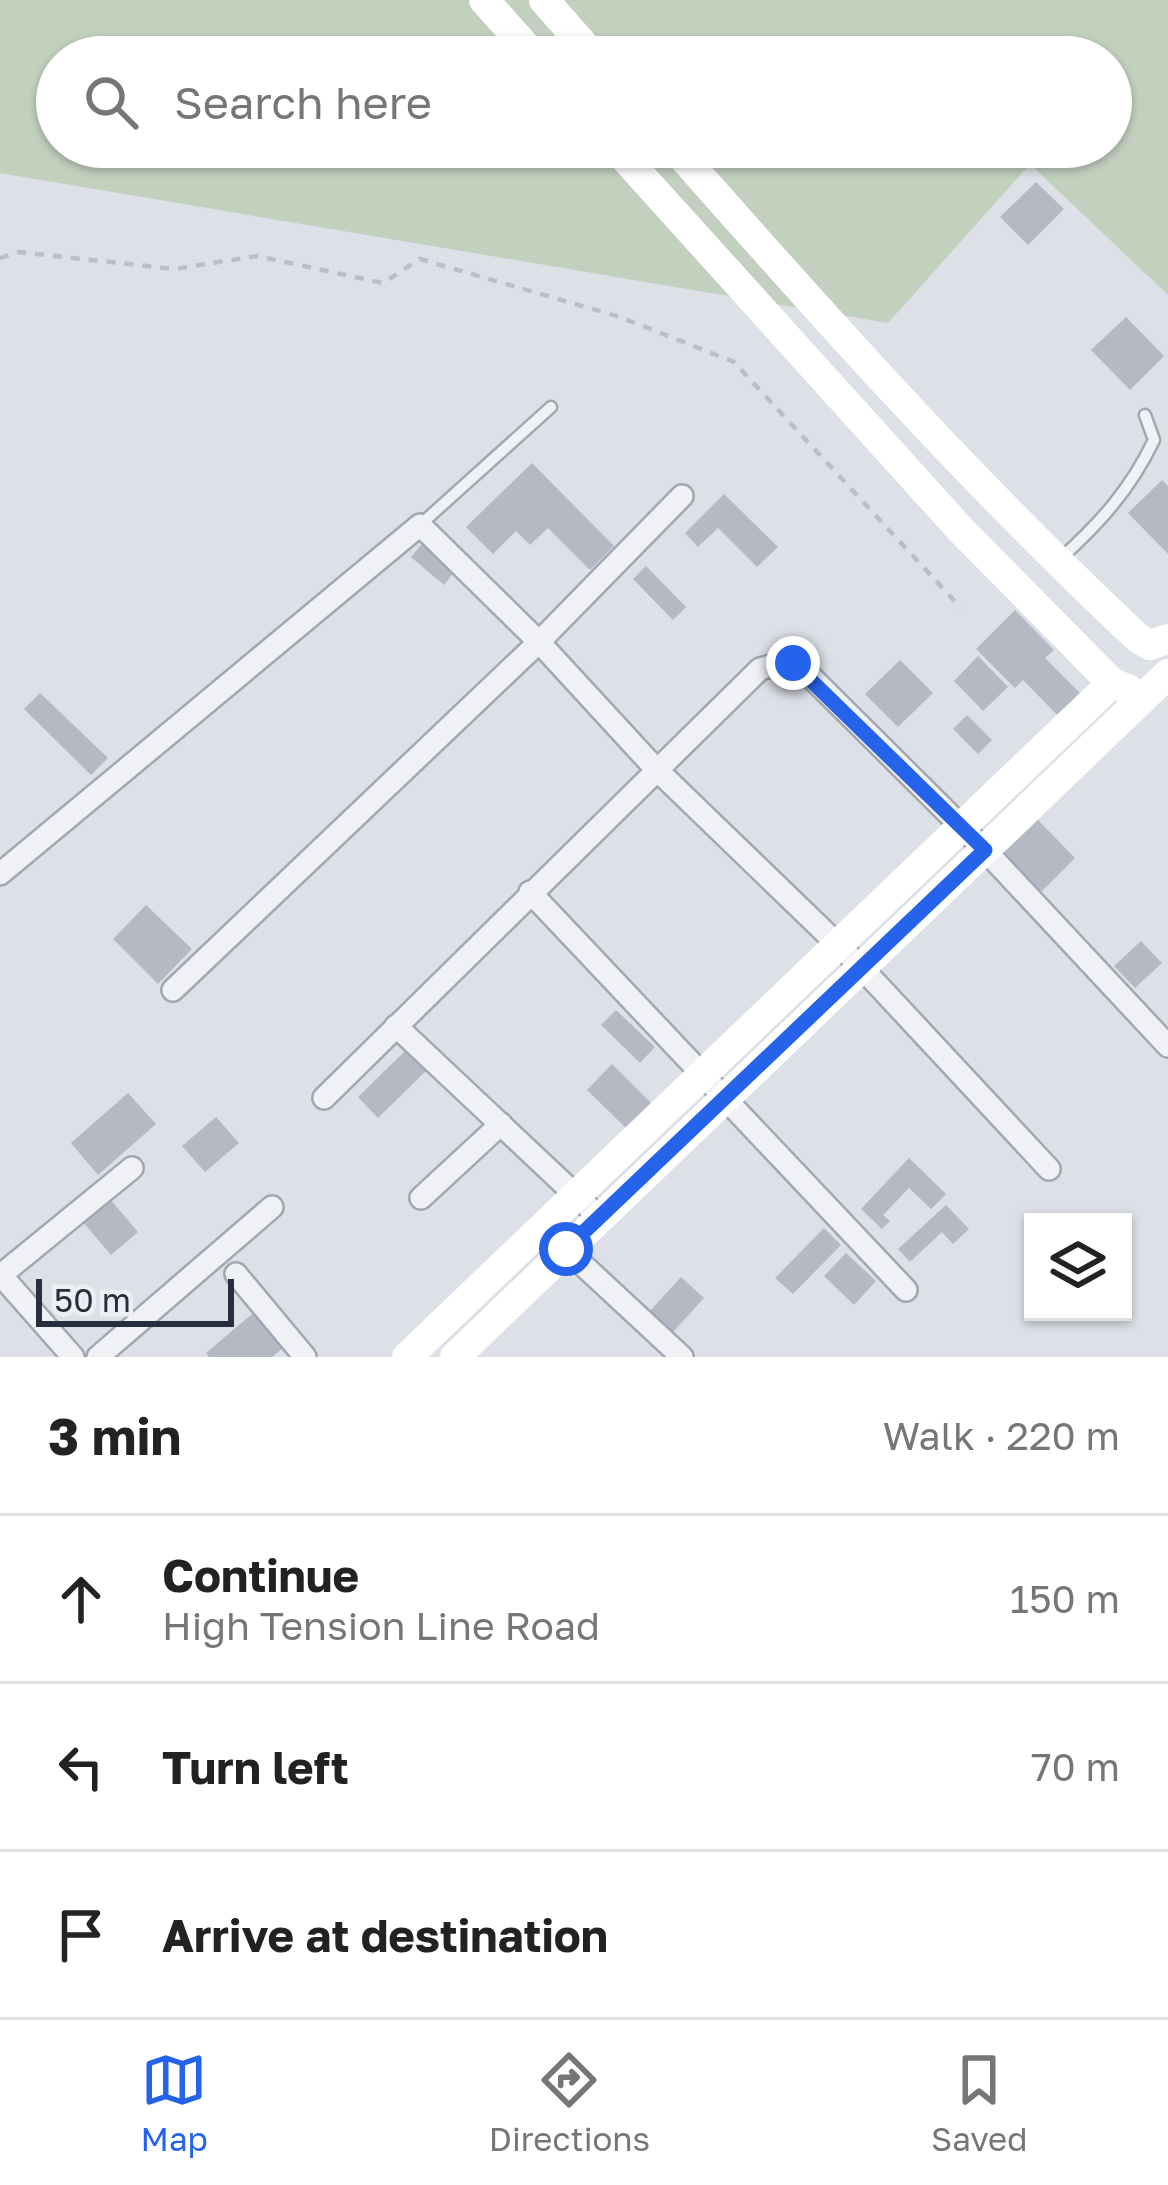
<!DOCTYPE html>
<html lang="en">
<head>
<meta charset="utf-8">
<style>
  body { margin:0; font-family:"Golos Text",sans-serif; background:#f6f6f6; color:#222 }
  .controls { position:absolute; right:36px; bottom:36px; display:grid; overflow:hidden; border-radius:0px; box-shadow:0 3px 9px #0004 }
  .controls button { width:108px; height:108px; display:grid; place-items:center; padding:0; border:0; border-bottom:3px solid #e0e0e0; background:#fff; color:#222; font:60px sans-serif }
  .scale { position:absolute; left:36px; bottom:30px; width:198px; box-sizing:border-box; padding-left:12px; border:6px solid #272e3d; border-top:0; font-size:33px; line-height:42px; white-space:nowrap; color:#272e3d; -webkit-text-stroke:9px #eceff4; paint-order:stroke }
  .stop { position:absolute; width:36px; height:36px; margin:-27px; border:9px solid #2563eb; border-radius:50%; background:#fff }
  .stop.end { background:#2563eb; border-color:#fff; box-shadow:0 3px 12px #0008 }
  .list { margin:0; padding:0; list-style:none }
  h2 { display:flex; justify-content:space-between; align-items:center; height:156px; margin:0; padding:0 48px; font-size:51px }
  h2 small { font-size:39px; font-weight:400; color:#767676 }
  .list li { display:grid; grid-template-columns:78px 1fr auto; gap:36px; align-items:center; box-sizing:border-box; height:168px; padding:0 48px; border-top:3px solid #e0e0e0 }
  .list b { display:block; font-size:45px; white-space:nowrap }
  .list p { margin:0; font-size:39px; white-space:nowrap; color:#767676 }
  .list em { font-size:39px; font-style:normal; color:#767676 }
  .icon { flex:none; width:66px; height:66px; fill:none; stroke:currentColor; stroke-width:2; stroke-linecap:round; stroke-linejoin:round }
  .map { position:relative; flex:none; width:1168px; height:1357px; overflow:hidden }
  .search { position:absolute; background:#fff; box-shadow:0 3px 9px #0004; left:36px; right:36px; top:36px; height:132px; display:flex; align-items:center; gap:30px; box-sizing:border-box; padding:0 42px; border-radius:66px; color:#767676; font-size:45px }
  .sheet { height:660px; background:#fff }
  nav { display:flex; justify-content:space-around; align-items:center; box-sizing:border-box; height:168px; border-top:3px solid #e0e0e0; background:#fff; font-size:33px; color:#767676 }
  nav a { display:grid; justify-items:center; gap:6px }
  nav .on { color:#2563eb }
  .map>svg:first-child { display:block }
  .green { fill:#c2d0be; fill-rule:evenodd }
  .building { fill:#b5b9c3 }
  .lines { fill:none; stroke-linecap:round; stroke-linejoin:round }
  .service-casing { stroke:#a3a7b1; stroke-width:15 }
  .minor-casing { stroke:#a3a7b1; stroke-width:26 }
  .path { stroke:#bcbec5; stroke-width:4.5; stroke-dasharray:9 9; stroke-linecap:butt }
  .service { stroke:#f0f1f5; stroke-width:10 }
  .minor { stroke:#f0f1f5; stroke-width:21 }
  .secondary { stroke:#fff; stroke-width:30 }
  .route { stroke:#2563eb; stroke-width:15 }
</style>
</head>
<body>
<div class="map">
<svg width="1168" height="1357" viewBox="0 0 1168 1357">
  <rect width="100%" height="100%" fill="#dde0e7"/>
  <path class="green" d="M0,0H1168V295L1030,164L888,323L0,173ZM57,57H1111V147H57Z"/>
  <g class="building">
    <path d="M1036,182L1064,209L1028,245L1000,217Z"/>
    <path d="M1126,317L1164,356L1130,390L1091,350Z"/>
    <path d="M532,463L614,546L590,570L548,528L530,545L516,531L493,554L466,527Z"/>
    <path d="M1162,480L1168,486V554L1128,513Z"/>
    <path d="M724,494L778,547L757,567L718,528L698,547L685,533Z"/>
    <path d="M422,544L455,571L444,585L411,557Z"/>
    <path d="M646,566L686,607L673,620L633,579Z"/>
    <path d="M1015,610L1054,650L1045,658L1090,703L1067,725L1023,680L1015,688L976,649Z"/>
    <path d="M978,656L1008,687L983,711L954,681Z"/>
    <path d="M900,660L933,693L898,727L865,694Z"/>
    <path d="M40,693L108,758L91,775L24,709Z"/>
    <path d="M967,715L992,740L978,754L953,729Z"/>
    <path d="M1038,820L1075,858L1040,893L1002,854Z"/>
    <path d="M146,905L192,949L158,984L113,939Z"/>
    <path d="M1141,941L1162,963L1135,988L1114,966Z"/>
    <path d="M616,1010L655,1047L640,1063L601,1025Z"/>
    <path d="M407,1049L427,1070L378,1118L358,1097Z"/>
    <path d="M612,1064L654,1106L629,1131L587,1090Z"/>
    <path d="M128,1093L156,1124L98,1175L71,1143Z"/>
    <path d="M216,1117L239,1143L205,1172L182,1146Z"/>
    <path d="M909,1158L946,1194L931,1209L909,1188L883,1215L890,1221L882,1229L861,1209Z"/>
    <path d="M110,1199L138,1232L111,1255L83,1222Z"/>
    <path d="M946,1205L969,1229L953,1244L942,1232L910,1262L898,1249Z"/>
    <path d="M824,1228L841,1245L793,1294L775,1278Z"/>
    <path d="M846,1253L876,1281L854,1305L824,1276Z"/>
    <path d="M681,1277L704,1298L673,1332L650,1311Z"/>
    <path d="M253,1313L283,1348L272,1357H209L206,1353Z"/>
  </g>
  <g class="lines">
    <defs>
      <g id="service">
        <path d="M420,525L551,407"/>
        <path d="M1059,560C1100,523 1130,490 1154,440L1145,415"/>
      </g>
      <g id="minor">
        <path d="M0,874L420,525L539,642L655,768L861,967L1049,1169"/>
        <path d="M530,892L906,1290"/>
        <path d="M173,990L539,642L682,496"/>
        <path d="M396,1026L599,1217"/>
        <path d="M324,1098L760,669L785,662L801,667L985,850L1168,1046"/>
        <path d="M421,1198L501,1124"/>
        <path d="M541,1226L682,1357"/>
        <path d="M0,1274L73,1357"/>
        <path d="M236,1274L305,1357"/>
        <path d="M1,1275L132,1168"/>
        <path d="M98,1357L272,1207"/>
      </g>
    </defs>
    <use href="#service" class="service-casing"/>
    <use href="#minor" class="minor-casing"/>
    <path class="path" d="M0,258L19,252L174,269L257,256L383,283L420,259L620,317L734,362L961,608"/>
    <use href="#service" class="service"/>
    <use href="#minor" class="minor"/>
    <g class="secondary">
      <path d="M484,0L535,57"/>
      <path d="M544,0L594,57"/>
      <path d="M615,147L960,529L1112,683L1128,689"/>
      <path d="M674,147C824,317 973,484 1139,639L1150,645L1168,639"/>
      <path d="M407,1357L1112,683"/>
      <path d="M455,1357L1168,674"/>
    </g>
  </g>
  <g class="lines">
    <path class="route" d="M566,1249L985,850L793,663"/>
  </g>
</svg>
<div class="controls">
<button><svg class="icon" aria-label="layers" viewBox="0 0 24 24"><path d="M12 4l9 5-9 5-9-5zM3 14l9 5 9-5"/></svg></button>
</div>
<div class="scale">50 m</div>
<div class="stop" style="left:566px;top:1249px"></div>
<div class="stop end" style="left:793px;top:663px"></div>
<div class="search"><svg class="icon" aria-label="search" viewBox="0 0 24 24"><circle cx="10" cy="10" r="6"/><path d="M15 15l6 6"/></svg>Search here</div>
</div>
<section class="sheet">
<h2>3 min<small>Walk · 220 m</small></h2>
<ul class="list">
<li><svg class="icon" aria-label="ahead" viewBox="0 0 24 24"><path d="M12 20V5M6 11l6-6 6 6"/></svg><div><b>Continue</b><p>High Tension Line Road</p></div><em>150 m</em></li>
<li><svg class="icon" aria-label="left" viewBox="0 0 24 24"><path d="M17 20v-9H6M10 6l-5 5 5 5"/></svg><div><b>Turn left</b></div><em>70 m</em></li>
<li><svg class="icon" aria-label="arrive" viewBox="0 0 24 24"><path d="M6 21V4h12l-3 4 3 4H6"/></svg><div><b>Arrive at destination</b></div></li>
</ul>
</section>
<nav>
<a class="on"><svg class="icon" aria-label="map" viewBox="0 0 24 24"><path d="M3 6l6-2 6 2 6-2v14l-6 2-6-2-6 2zM9 4v14M15 6v14"/></svg>Map</a>
<a><svg class="icon" aria-label="directions" viewBox="0 0 24 24"><path d="M12 3l9 9-9 9-9-9zM9 14v-3h6M13 9l2 2-2 2"/></svg>Directions</a>
<a><svg class="icon" aria-label="saved" viewBox="0 0 24 24"><path d="M7 4h10v16l-5-4-5 4z"/></svg>Saved</a>
</nav>
</body>
</html>
